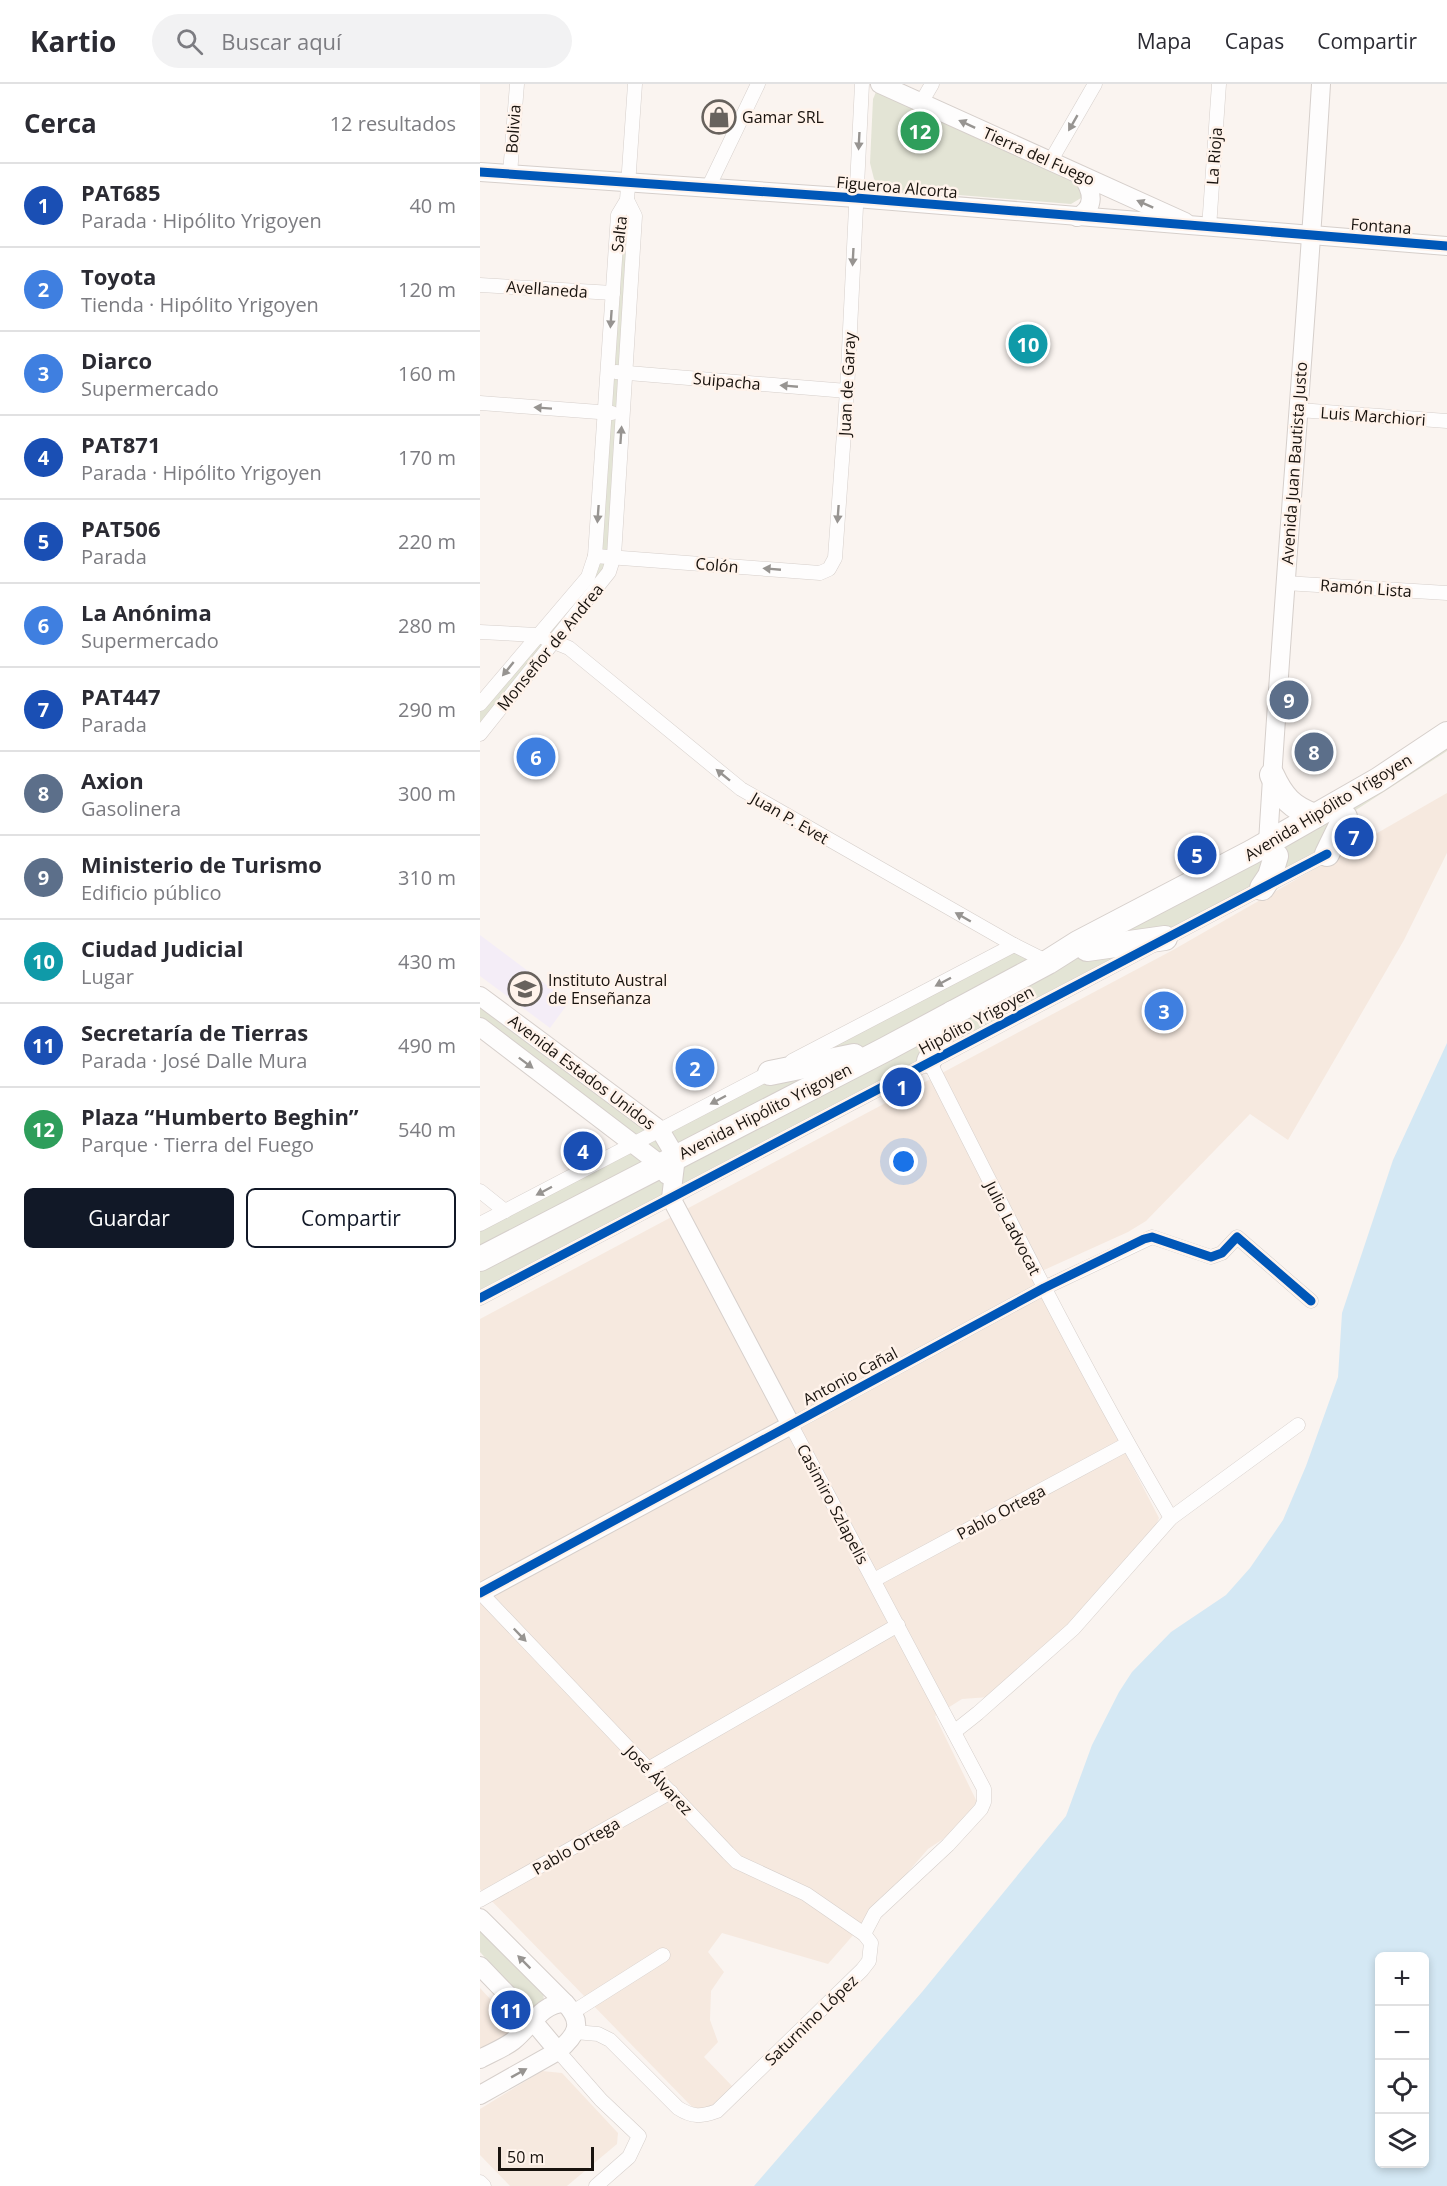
<!DOCTYPE html>
<html lang="es">
<head>
<meta charset="utf-8">
<style>
  body { margin:0; font-family:"Open Sans",sans-serif; background:#f2f2f3; color:#2b2b33 }
  .controls { position:absolute; right:18px; bottom:18px; display:grid; overflow:hidden; border-radius:9px; box-shadow:0 3px 9px #0003 }
  .controls button { width:54px; height:54px; display:grid; place-items:center; padding:0; border:0; border-bottom:2px solid #e1e1e2; background:#fff; color:#2b2b33; font:30px sans-serif }
  .scale { position:absolute; left:18px; bottom:15px; width:96px; box-sizing:border-box; padding-left:6px; border:3px solid #19130e; border-top:0; font-size:16px; line-height:21px; white-space:nowrap; color:#19130e; -webkit-text-stroke:4px #fff3eb; paint-order:stroke }
  .you { position:absolute; left:424px; top:1078px; width:21px; height:21px; margin:-15px; border:4px solid #fff; border-radius:50%; background:#1a73e8; box-shadow:0 0 0 9px #1a73e833 }
  .badge { display:grid; place-items:center; width:39px; height:39px; border-radius:50%; background:#111827; color:#fff; font-size:20px; font-weight:700 }
  .pin { position:absolute; translate:-50% -50%; border:3px solid #fff; box-shadow:0 2px 6px #0006 }
  .list { margin:0; padding:0; list-style:none }
  h2 { display:flex; justify-content:space-between; align-items:center; height:78px; margin:0; padding:0 24px; font-size:26px }
  h2 small { font-size:20px; font-weight:400; color:#7c7c81 }
  .list li { display:grid; grid-template-columns:39px 1fr auto; gap:18px; align-items:center; box-sizing:border-box; height:84px; padding:0 24px; border-top:2px solid #e1e1e2 }
  .list b { display:block; font-size:22px; white-space:nowrap }
  .list p { margin:0; font-size:20px; white-space:nowrap; color:#7c7c81 }
  .list em { font-size:20px; font-style:normal; color:#7c7c81 }
  .actions { display:flex; gap:12px; padding:18px 24px }
  .actions a { flex:1; padding:14px 0; border:2px solid #111827; border-radius:9px; text-align:center; font-size:21px; color:#111827 }
  .actions .main { background:#111827; color:#fff }
  .icon { flex:none; width:33px; height:33px; fill:none; stroke:currentColor; stroke-width:2; stroke-linecap:round; stroke-linejoin:round }
  .map { position:relative; flex:none; width:967px; height:2102px; overflow:hidden }
  header { display:flex; align-items:center; gap:36px; box-sizing:border-box; height:84px; padding:0 30px; background:#fff; border-bottom:2px solid #e1e1e2 }
  header strong { font-size:28px }
  nav { display:flex; gap:33px; margin-inline-start:auto; font-size:21px }
  .search { width:420px; height:54px; background:#f2f2f3; display:flex; align-items:center; gap:15px; box-sizing:border-box; padding:0 21px; border-radius:33px; color:#7c7c81; font-size:22px }
  main { display:flex }
  aside { flex:1; background:#fff }
  .map>svg:first-child { display:block }
  .built { fill:#f6e9df }
  .education { fill:#f4edf7 }
  .green { fill:#e3e4d5 }
  .water { fill:#d4e8f4; fill-rule:evenodd }
  .lines { fill:none; stroke-linecap:round; stroke-linejoin:round }
  .street-casing { stroke:#d6cfcb; stroke-width:15 }
  .secondary-casing { stroke:#d6cfcb; stroke-width:20 }
  .highway-casing { stroke:#d6cfcb; stroke-width:26 }
  .street { stroke:#fefdfd; stroke-width:14 }
  .secondary { stroke:#fefdfd; stroke-width:18 }
  .highway { stroke:#fefdfd; stroke-width:24 }
  .cycleway-casing { stroke:#fff3eb; stroke-width:13 }
  .cycleway { stroke:#0057b8; stroke-width:9 }
  .oneway { fill:#979491 }
  .labels { text-anchor:middle; dominant-baseline:central; stroke-width:5; stroke-linejoin:round; paint-order:stroke }
  .poi-label { font-size:16px; fill:#19130e; stroke:#fff3eb; text-anchor:start }
  .street-label { font-size:16px; fill:#19130e; stroke:#fff3eb }
</style>
</head>
<body>
<header>
<strong>Kartio</strong>
<div class="search"><svg class="icon" aria-label="search" viewBox="0 0 24 24"><circle cx="10" cy="10" r="6"/><path d="M15 15l6 6"/></svg>Buscar aquí</div>
<nav><a>Mapa</a><a>Capas</a><a>Compartir</a></nav>
</header>
<main>
<aside>
<h2>Cerca<small>12 resultados</small></h2>
<ul class="list">
<li><span class="badge" style="background:#1a4fb4">1</span><div><b>PAT685</b><p>Parada · Hipólito Yrigoyen</p></div><em>40 m</em></li>
<li><span class="badge" style="background:#3f7fe0">2</span><div><b>Toyota</b><p>Tienda · Hipólito Yrigoyen</p></div><em>120 m</em></li>
<li><span class="badge" style="background:#3f7fe0">3</span><div><b>Diarco</b><p>Supermercado</p></div><em>160 m</em></li>
<li><span class="badge" style="background:#1a4fb4">4</span><div><b>PAT871</b><p>Parada · Hipólito Yrigoyen</p></div><em>170 m</em></li>
<li><span class="badge" style="background:#1a4fb4">5</span><div><b>PAT506</b><p>Parada</p></div><em>220 m</em></li>
<li><span class="badge" style="background:#3f7fe0">6</span><div><b>La Anónima</b><p>Supermercado</p></div><em>280 m</em></li>
<li><span class="badge" style="background:#1a4fb4">7</span><div><b>PAT447</b><p>Parada</p></div><em>290 m</em></li>
<li><span class="badge" style="background:#5c6f8a">8</span><div><b>Axion</b><p>Gasolinera</p></div><em>300 m</em></li>
<li><span class="badge" style="background:#5c6f8a">9</span><div><b>Ministerio de Turismo</b><p>Edificio público</p></div><em>310 m</em></li>
<li><span class="badge" style="background:#0f9aa8">10</span><div><b>Ciudad Judicial</b><p>Lugar</p></div><em>430 m</em></li>
<li><span class="badge" style="background:#1a4fb4">11</span><div><b>Secretaría de Tierras</b><p>Parada · José Dalle Mura</p></div><em>490 m</em></li>
<li><span class="badge" style="background:#2e9e5b">12</span><div><b>Plaza “Humberto Beghin”</b><p>Parque · Tierra del Fuego</p></div><em>540 m</em></li>
</ul>
<div class="actions"><a class="main">Guardar</a><a>Compartir</a></div>
</aside>
<div class="map">
<svg width="967" height="2102" viewBox="0 0 967 2102">
  <rect width="100%" height="100%" fill="#faf4f0"/>
  <g class="built">
    <path d="M967,709V769L924,856L808,1056L770,1030L666,1137L648,1148L553,1191L679,1434L673,1448L523,1612L482,1615L455,1632L497,1718L469,1751L448,1765L348,1880L242,1849L228,1868L244,1888L231,1907L230,1936L238,1958L224,1973L253,2003L229,2028L215,2026L0,1805V1235L693,866Z"/>
    <path d="M0,1904L37,1944L32,1951L0,1967Z"/>
    <path d="M62,1987L82,1989L138,2049L137,2060L87,2102H30L0,2071V2025Z"/>
  </g>
  <path class="education" d="M0,851L89,918L70,944L0,892Z"/>
  <g class="green">
    <path d="M396,8L602,101L601,114L591,120L403,105L394,95L390,79L393,15Z"/>
    <path d="M147,116L155,132L134,472L0,650V620L108,493L138,131Z"/>
    <path d="M967,650V667L865,733L847,770L0,1214V1140L152,1060L0,943V912L180,1046L534,861L569,878Z"/>
    <path d="M0,1843L63,1907L64,1917L57,1923L49,1921L0,1868Z"/>
  </g>
  <path class="water" d="M967,959V2102H274L442,1908L586,1732L612,1661L639,1608L652,1588L691,1548L746,1511L770,1484L803,1436L826,1382L858,1293L862,1229L913,1076ZM900,1872H944V2080H900Z"/>
  <g class="lines">
    <defs>
      <g id="street">
        <path d="M441,19L452,0"/>
        <path d="M570,78L615,0"/>
        <path d="M30,90L37,0"/>
        <path d="M228,104L278,0"/>
        <path d="M729,144L739,0"/>
        <path d="M0,201L133,209"/>
        <path d="M136,288L367,307"/>
        <path d="M0,319L132,329"/>
        <path d="M819,326L967,337"/>
        <path d="M115,472L340,489L349,485L355,474L367,307L382,0"/>
        <path d="M805,499L967,509"/>
        <path d="M0,548L57,551L89,564L261,705L534,861L568,878"/>
        <path d="M0,620L108,493L115,472L138,131L147,116L155,0"/>
        <path d="M0,650L129,488L134,472L155,132L147,116"/>
        <path d="M312,977L534,861"/>
        <path d="M449,977C527,1131 603,1285 691,1434"/>
        <path d="M0,1107L25,1127"/>
        <path d="M0,1140L295,986"/>
        <path d="M0,1214L847,770"/>
        <path d="M394,1496L647,1360"/>
        <path d="M0,1508L248,1769L257,1778L326,1810L384,1850L391,1859L389,1877L382,1886L237,2027C221,2033 212,2033 198,2024L130,1956L118,1950L95,1948"/>
        <path d="M474,1648L498,1629L593,1545L691,1434L818,1341"/>
        <path d="M168,1685L418,1541"/>
        <path d="M0,1816L191,1708"/>
        <path d="M384,1850L395,1829L468,1761L501,1725L504,1718V1705L311,1341L564,1204L672,1153L731,1173L742,1169L757,1153L831,1217"/>
        <path d="M93,1928L183,1871"/>
        <path d="M78,1967L121,2016L159,2052L149,2073L116,2102"/>
        <path d="M0,2098L4,2102"/>
      </g>
      <g id="secondary">
        <path d="M400,0L705,138"/>
        <path d="M0,88L376,114L967,162"/>
        <path d="M597,133C616,124 613,107 602,92"/>
        <path d="M793,768L788,759C803,506 826,253 841,0"/>
        <path d="M0,912L180,1046L196,1073L191,1114L311,1341L0,1509"/>
        <path d="M0,943L181,1081L187,1091"/>
        <path d="M0,1834L85,1919C104,1939 97,1951 78,1967L0,2011"/>
        <path d="M0,1882L52,1936L78,1967"/>
        <path d="M0,1975C11,1969 24,1964 33,1957C51,1943 61,1919 85,1919"/>
      </g>
      <g id="highway">
        <path d="M792,691C802,713 812,724 835,732"/>
        <path d="M847,770L865,733"/>
        <path d="M782,804L790,792L796,772"/>
        <path d="M607,865L685,854"/>
        <path d="M449,977L473,929"/>
        <path d="M290,989L374,972"/>
        <path d="M0,1175L406,965L568,878L598,859L772,768L898,696L967,650"/>
      </g>
    </defs>
    <use href="#street" class="street-casing"/>
    <use href="#secondary" class="secondary-casing"/>
    <use href="#highway" class="highway-casing"/>
    <use href="#street" class="street"/>
    <use href="#secondary" class="secondary"/>
    <use href="#highway" class="highway"/>
    <defs>
      <g id="cycleway">
        <path d="M0,88L376,114L967,162"/>
        <path d="M0,1214L847,770"/>
        <path d="M0,1509L564,1204L664,1155L672,1153L731,1173L742,1169L757,1153L831,1217"/>
      </g>
    </defs>
    <use href="#cycleway" class="cycleway-casing"/>
    <use href="#cycleway" class="cycleway"/>
  </g>
  <defs><path id="oneway-solid" d="M-6-.8H1V-3.2L6.5 0L1 3.2V.8H-6Z" transform="scale(1.5)"/></defs>
  <g class="oneway">
    <use href="#oneway-solid" transform="translate(593 39) rotate(120)"/>
    <use href="#oneway-solid" transform="translate(487 40) rotate(-155)"/>
    <use href="#oneway-solid" transform="translate(379 57) rotate(93)"/>
    <use href="#oneway-solid" transform="translate(665 120) rotate(-156)"/>
    <use href="#oneway-solid" transform="translate(373 173) rotate(93)"/>
    <use href="#oneway-solid" transform="translate(131 235) rotate(94)"/>
    <use href="#oneway-solid" transform="translate(309 302) rotate(-175)"/>
    <use href="#oneway-solid" transform="translate(63 324) rotate(-176)"/>
    <use href="#oneway-solid" transform="translate(141 351) rotate(-86)"/>
    <use href="#oneway-solid" transform="translate(118 430) rotate(94)"/>
    <use href="#oneway-solid" transform="translate(358 430) rotate(94)"/>
    <use href="#oneway-solid" transform="translate(292 485) rotate(-175)"/>
    <use href="#oneway-solid" transform="translate(28 585) rotate(129)"/>
    <use href="#oneway-solid" transform="translate(243 691) rotate(-141)"/>
    <use href="#oneway-solid" transform="translate(483 833) rotate(-150)"/>
    <use href="#oneway-solid" transform="translate(463 898) rotate(152)"/>
    <use href="#oneway-solid" transform="translate(46 979) rotate(37)"/>
    <use href="#oneway-solid" transform="translate(238 1016) rotate(152)"/>
    <use href="#oneway-solid" transform="translate(64 1107) rotate(152)"/>
    <use href="#oneway-solid" transform="translate(40 1551) rotate(46)"/>
    <use href="#oneway-solid" transform="translate(44 1878) rotate(-135)"/>
    <use href="#oneway-solid" transform="translate(39 1989) rotate(-29)"/>
  </g>
  <defs>
    <symbol id="shop-ring" viewBox="-11 -11 22 22"><circle r="9.5" fill="#fff3eb" stroke="#68625d" stroke-width="1.5"/><path d="M-5-2.5h2.3a2.7 3.5 0 0 1 5.4 0H5L5.5 6h-11ZM-1.5-2.5h3a1.5 2.3 0 0 0-3 0Z" fill="#68625d"/></symbol>
    <symbol id="school-ring" viewBox="-11 -11 22 22"><circle r="9.5" fill="#fff3eb" stroke="#68625d" stroke-width="1.5"/><path d="M0-5L7-2L0 1L-7-2ZM-4 1L0 2.5L4 1V4Q0 6-4 4Z" fill="#68625d"/></symbol>
  </defs>
  <g fill-rule="evenodd">
    <use href="#shop-ring" x="220" y="14" width="38" height="38"/>
    <use href="#school-ring" x="26" y="886" width="38" height="38"/>
  </g>
  <g class="labels">
    <g class="poi-label">
      <text x="262" y="33">Gamar SRL</text>
      <text x="68" y="896">Instituto Austral<tspan x="68" dy="18">de Enseñanza</tspan></text>
    </g>
    <g class="street-label">
      <text transform="translate(33 45) rotate(-86)">Bolivia</text>
      <text transform="translate(559 72) rotate(24)">Tierra del Fuego</text>
      <text transform="translate(734 72) rotate(-86)">La Rioja</text>
      <text transform="translate(417 103) rotate(5)">Figueroa Alcorta</text>
      <text transform="translate(901 142) rotate(4)">Fontana</text>
      <text transform="translate(139 150) rotate(-83)">Salta</text>
      <text transform="translate(67 205) rotate(4)">Avellaneda</text>
      <text transform="translate(247 297) rotate(5)">Suipacha</text>
      <text transform="translate(367 300) rotate(-87)">Juan de Garay</text>
      <text transform="translate(893 332) rotate(4)">Luis Marchiori</text>
      <text transform="translate(814 379) rotate(-86)">Avenida Juan Bautista Justo</text>
      <text transform="translate(237 481) rotate(5)">Colón</text>
      <text transform="translate(886 504) rotate(4)">Ramón Lista</text>
      <text transform="translate(70 563) rotate(-51)">Monseñor de Andrea</text>
      <text transform="translate(848 723) rotate(-31)">Avenida Hipólito Yrigoyen</text>
      <text transform="translate(310 734) rotate(30)">Juan P. Evet</text>
      <text transform="translate(496 936) rotate(-28)">Hipólito Yrigoyen</text>
      <text transform="translate(102 988) rotate(37)">Avenida Estados Unidos</text>
      <text transform="translate(285 1027) rotate(-27)">Avenida Hipólito Yrigoyen</text>
      <text transform="translate(533 1144) rotate(63)">Julio Ladvocat</text>
      <text transform="translate(370 1292) rotate(-28)">Antonio Cañal</text>
      <text transform="translate(353 1420) rotate(62)">Casimiro Szlapelis</text>
      <text transform="translate(521 1428) rotate(-28)">Pablo Ortega</text>
      <text transform="translate(179 1696) rotate(46)">José Álvarez</text>
      <text transform="translate(96 1762) rotate(-30)">Pablo Ortega</text>
      <text transform="translate(331 1936) rotate(-44)">Saturnino López</text>
    </g>
  </g>
</svg>
<div class="controls">
<button>+</button>
<button>−</button>
<button><svg class="icon" aria-label="locate" viewBox="0 0 24 24"><circle cx="12" cy="12" r="6"/><path d="M12 2v4M12 18v4M2 12h4M18 12h4"/></svg></button>
<button><svg class="icon" aria-label="layers" viewBox="0 0 24 24"><path d="M12 4l9 5-9 5-9-5zM3 14l9 5 9-5"/></svg></button>
</div>
<div class="scale">50 m</div>
<div class="you"></div>
<div class="pin badge" style="left:422px;top:1003px;background:#1a4fb4">1</div>
<div class="pin badge" style="left:215px;top:984px;background:#3f7fe0">2</div>
<div class="pin badge" style="left:684px;top:927px;background:#3f7fe0">3</div>
<div class="pin badge" style="left:103px;top:1067px;background:#1a4fb4">4</div>
<div class="pin badge" style="left:717px;top:771px;background:#1a4fb4">5</div>
<div class="pin badge" style="left:56px;top:673px;background:#3f7fe0">6</div>
<div class="pin badge" style="left:874px;top:753px;background:#1a4fb4">7</div>
<div class="pin badge" style="left:834px;top:668px;background:#5c6f8a">8</div>
<div class="pin badge" style="left:809px;top:616px;background:#5c6f8a">9</div>
<div class="pin badge" style="left:548px;top:260px;background:#0f9aa8">10</div>
<div class="pin badge" style="left:31px;top:1926px;background:#1a4fb4">11</div>
<div class="pin badge" style="left:440px;top:47px;background:#2e9e5b">12</div>
</div>
</main>
</body>
</html>
